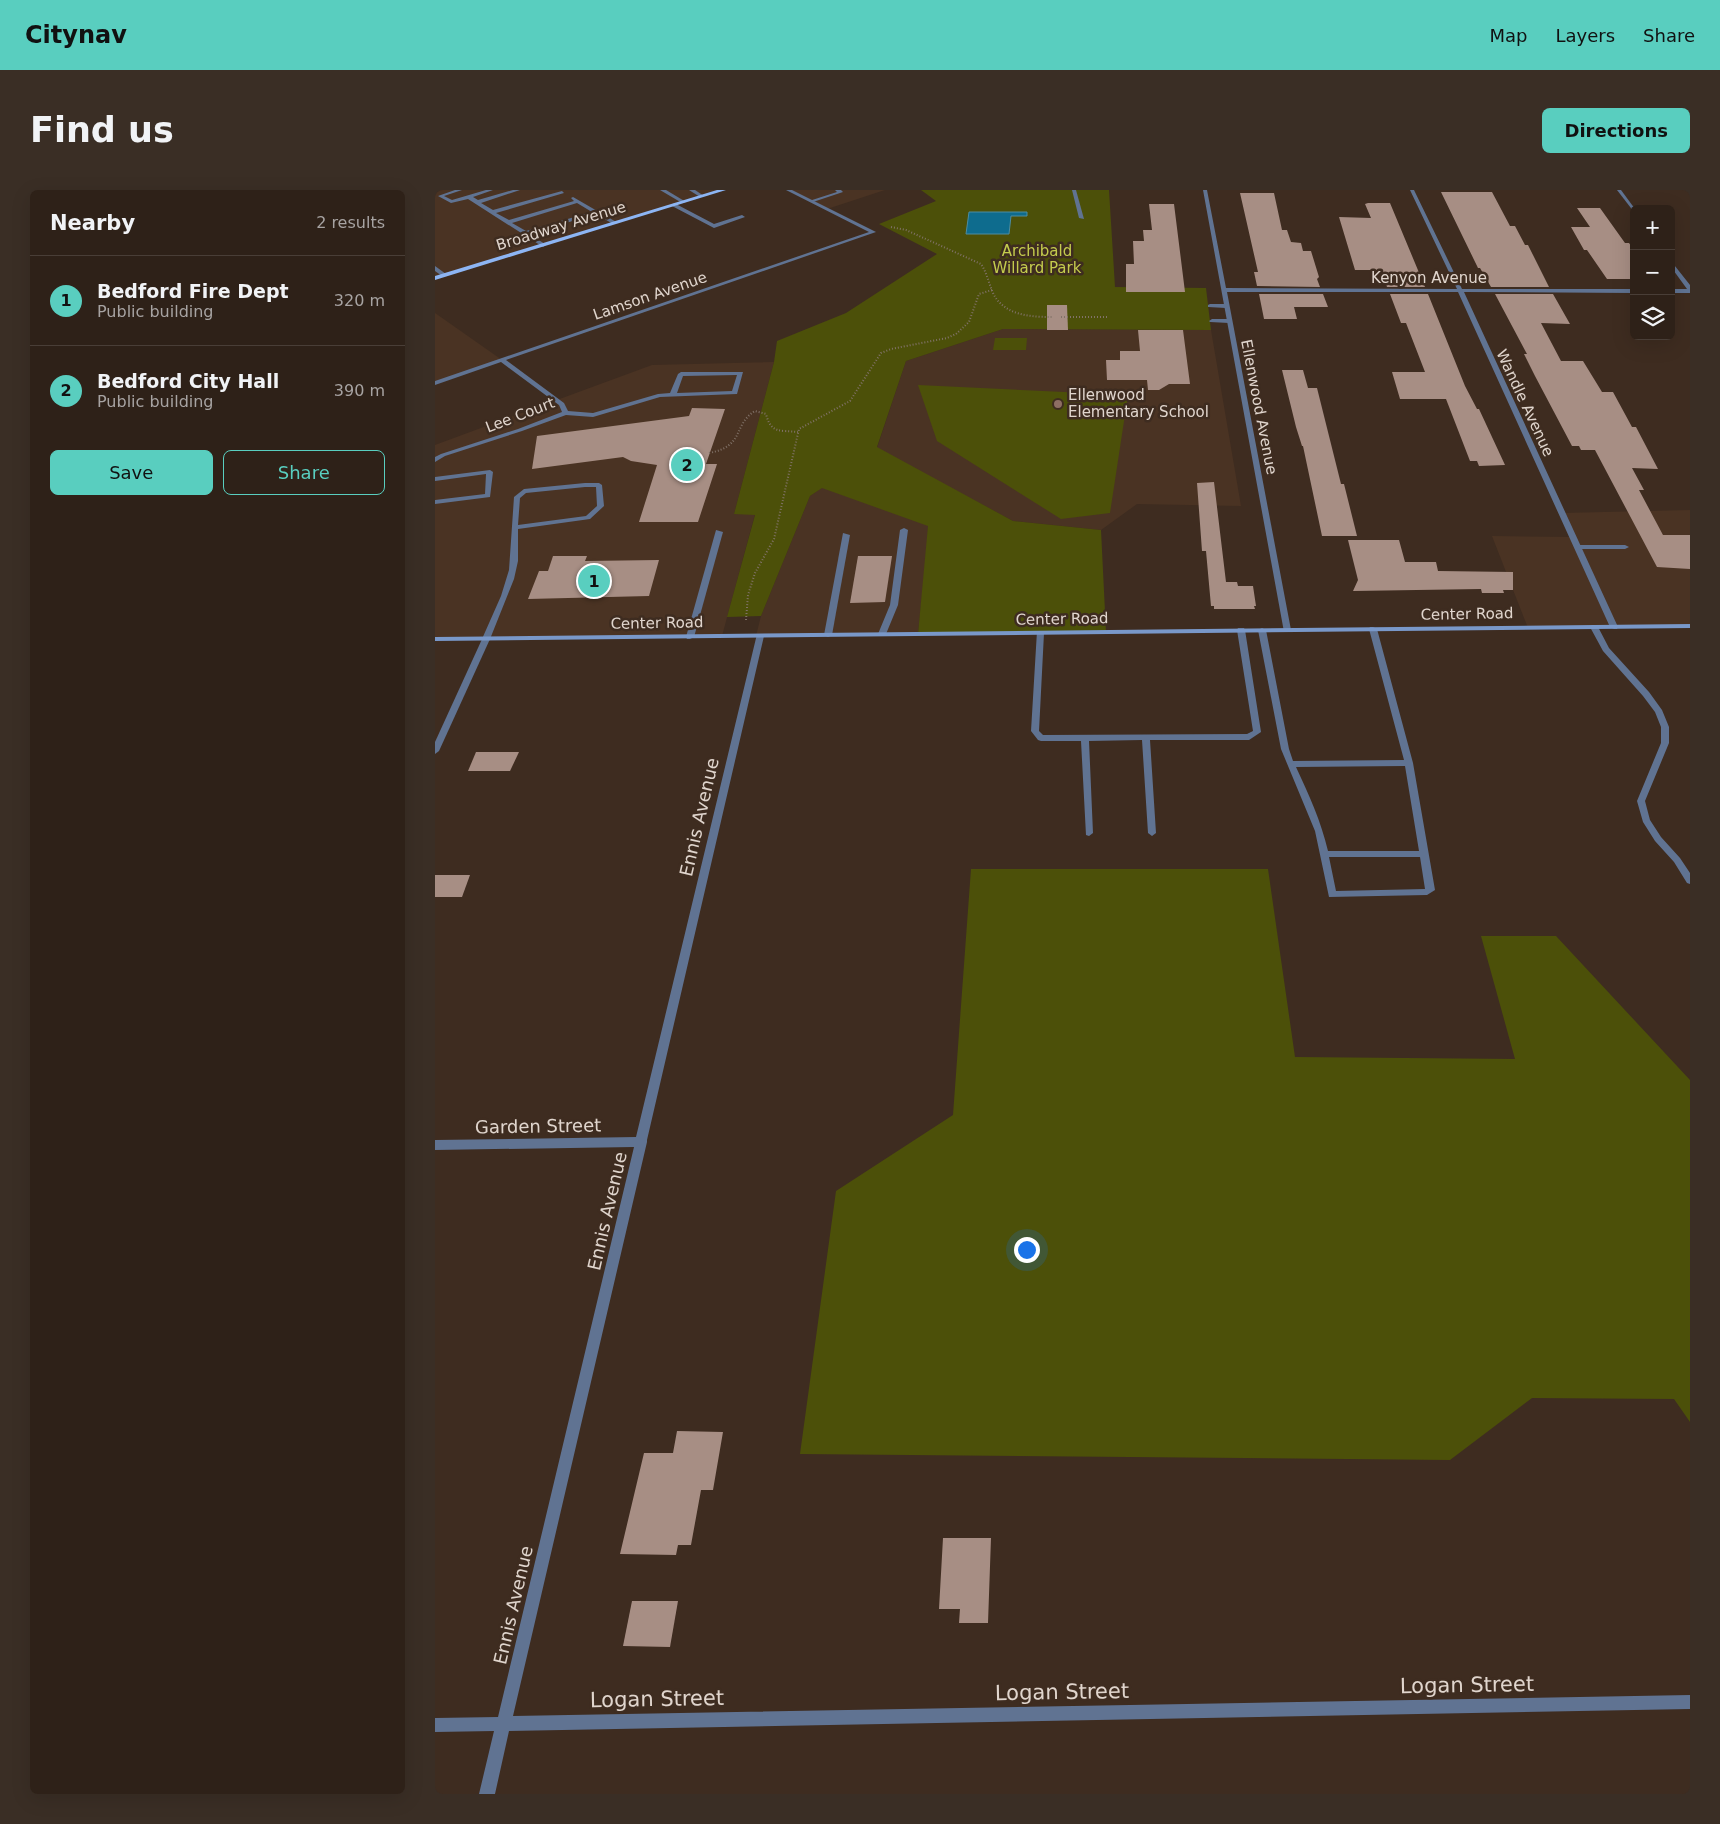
<!DOCTYPE html>
<html lang="en">
<head>
<meta charset="utf-8">
<style>
  body { margin:0; font-family:"DejaVu Sans",sans-serif; background:#3a2e25; color:#f1f3f6 }
  .controls { position:absolute; right:15px; top:15px; display:grid; overflow:hidden; border-radius:8px; box-shadow:0 5px 20px #0002 }
  .controls button { width:45px; height:45px; display:grid; place-items:center; padding:0; border:0; border-bottom:1px solid #493e37; background:#2e2118; color:#f1f3f6; font:25px sans-serif }
  .you { position:absolute; left:591px; top:1059px; width:18px; height:18px; margin:-12px; border:4px solid #fff; border-radius:50%; background:#1a73e8; box-shadow:0 0 0 8px #1a73e833 }
  .badge { display:grid; place-items:center; width:32px; height:32px; border-radius:50%; background:#59cebf; color:#111; font-size:16px; font-weight:700 }
  .pin { position:absolute; translate:-50% -50%; border:2px solid #fff; box-shadow:0 1px 5px #0006 }
  .list { margin:0; padding:0; list-style:none }
  h2 { display:flex; justify-content:space-between; align-items:center; height:65px; margin:0; padding:0 20px; font-size:21px }
  h2 small { font-size:16px; font-weight:400; color:#a7a3a2 }
  .list li { display:grid; grid-template-columns:32px 1fr auto; gap:15px; align-items:center; box-sizing:border-box; height:90px; padding:0 20px; border-top:1px solid #493e37 }
  .list b { display:block; font-size:19px; white-space:nowrap }
  .list p { margin:0; font-size:16px; white-space:nowrap; color:#a7a3a2 }
  .list em { font-size:16px; font-style:normal; color:#a7a3a2 }
  .actions { display:flex; gap:10px; padding:15px 20px }
  .actions a { flex:1; padding:11px 0; border:1px solid #59cebf; border-radius:8px; text-align:center; font-size:18px; color:#59cebf }
  .actions .main { background:#59cebf; color:#111 }
  .icon { flex:none; width:28px; height:28px; fill:none; stroke:currentColor; stroke-width:2; stroke-linecap:round; stroke-linejoin:round }
  .map { position:relative; flex:none; width:1255px; height:1604px; overflow:hidden; border-radius:8px }
  header { display:flex; align-items:center; gap:30px; box-sizing:border-box; height:70px; padding:0 25px; background:#59cebf; color:#111 }
  header strong { font-size:24px }
  nav { display:flex; gap:28px; margin-inline-start:auto; font-size:18px }
  .intro { display:flex; align-items:center; justify-content:space-between; box-sizing:border-box; height:120px; padding:0 30px }
  h1 { margin:0; font-size:35px }
  .button { padding:12px 22px; border-radius:8px; background:#59cebf; color:#111; font-size:18px; font-weight:700 }
  main { display:flex; gap:30px; padding:0 30px }
  aside { flex:1; background:#2e2118; border-radius:8px; box-shadow:0 5px 20px #0002 }
  .map>svg:first-child { display:block }
  .built { fill:#4a3323 }
  .green { fill:#4c5009 }
  .water { fill:#0e6c8e; stroke:#4d8ca1 }
  .building { fill:#a78e84 }
  .lines { fill:none; stroke-linecap:round; stroke-linejoin:round }
  .path { stroke:#817268; stroke-width:2; stroke-dasharray:1 2; stroke-linecap:butt }
  .service { fill:#607392; fill-rule:evenodd }
  .minor { fill:#607392; fill-rule:evenodd }
  .secondary { fill:#7998c9; fill-rule:evenodd }
  .primary { fill:#8db5f3; fill-rule:evenodd }
  .education-dot { fill:#8d6e63; stroke:#3e2c20; stroke-width:2 }
  .labels { text-anchor:middle; dominant-baseline:central; stroke-width:5; stroke-linejoin:round; paint-order:stroke }
  .far-street-label { font-size:15px; fill:#e0d5cd; stroke:#3e2c20 }
  .far-park-label { font-size:15px; fill:#c4cc4d; stroke:#3e2c20 }
  .far-poi-label { font-size:15px; fill:#e0d5cd; stroke:#3e2c20; text-anchor:start }
  .street-label { font-size:18px; fill:#e0d5cd; stroke:#3e2c20 }
  .near-street-label { font-size:21px; fill:#e0d5cd; stroke:#3e2c20 }
</style>
</head>
<body>
<header>
<strong>Citynav</strong>
<nav><a>Map</a><a>Layers</a><a>Share</a></nav>
</header>
<div class="intro"><h1>Find us</h1><a class="button">Directions</a></div>
<main>
<aside>
<h2>Nearby<small>2 results</small></h2>
<ul class="list">
<li><span class="badge">1</span><div><b>Bedford Fire Dept</b><p>Public building</p></div><em>320 m</em></li>
<li><span class="badge">2</span><div><b>Bedford City Hall</b><p>Public building</p></div><em>390 m</em></li>
</ul>
<div class="actions"><a class="main">Save</a><a>Share</a></div>
</aside>
<div class="map">
<svg width="1255" height="1604" viewBox="0 0 1255 1604">
  <rect width="100%" height="100%" fill="#3e2c20"/>
  <g class="built">
    <path d="M0,0H288L0,88Z"/>
    <path d="M353,0H450L392,19Z"/>
    <path d="M0,123L67,170L0,193Z"/>
    <path d="M568,139L776,140L806,316L702,314L666,340L578,331L499,289L483,444L321,446L326,426L375,306L442,258L471,171Z"/>
    <path d="M339,172L299,324H320L287,446L0,449V255L217,175Z"/>
    <path d="M1255,320V436L1093,438L1057,346L1138,347L1127,323Z"/>
  </g>
  <g class="green">
    <path d="M486,0H674L680,97L771,98L776,140L568,139L471,171L442,257L578,331L666,340L671,442L483,444L493,336L387,298L375,306L326,426L292,427L320,325L299,324L339,172L342,151L411,123L502,64L444,34L501,11Z"/>
    <path d="M560,148H592L591,160H558Z"/>
    <path d="M483,195L693,205L675,323L626,329L502,251Z"/>
    <path d="M536,679H833L860,867L1080,869L1046,746H1121L1255,890V1232L1239,1209L1097,1208L1015,1270L365,1264L401,1001L518,925Z"/>
  </g>
  <path class="water" d="M534,22H592V26H576L574,44H531Z"/>
  <g class="building">
    <path d="M1006,2H1057L1075,36H1080L1090,55H1093L1114,97H1056L1045,78H1043Z"/>
    <path d="M805,3H839L847,40H852L856,52L866,53L868,61H876L884,87L882,89L885,97L822,96L819,82H823Z"/>
    <path d="M933,13H955L990,97H952L946,80H920L904,27L936,28L930,14Z"/>
    <path d="M714,14H739L750,102H691V74H699L698,51H709L708,40H717Z"/>
    <path d="M1142,18H1165L1190,53H1194L1199,60V89H1172L1152,60H1149L1136,37H1155Z"/>
    <path d="M824,104H888L893,117H859L862,129H829Z"/>
    <path d="M955,104H993L1030,196L1042,219H1044L1070,275L1044,276L1042,271H1035L1011,209H965L957,182H990L971,133H966Z"/>
    <path d="M1060,104H1118L1135,134L1106,133L1126,171H1148L1167,202H1178L1197,237H1201L1223,279L1197,278L1209,300H1204L1228,345H1255V379L1222,377L1160,260H1146L1144,256H1137L1100,186L1089,164H1092Z"/>
    <path d="M612,115H632L633,140H612Z"/>
    <path d="M703,140H748L755,194H734L724,200H713L712,190H672L671,170H685V161H705Z"/>
    <path d="M847,180H868L873,198H882L906,294H909L922,346H887L868,256H867L861,237Z"/>
    <path d="M257,218L290,219L271,274H282L263,332H204L222,275L196,271L188,267L97,279L102,246L254,226Z"/>
    <path d="M779,292L791,392H802L803,396H818L821,416H819L820,419H779V416H776L771,361H767L762,293Z"/>
    <path d="M913,350H964L970,372H1001L1003,381L1078,382V400H1068L1069,403H1047L1046,399L918,401L923,390Z"/>
    <path d="M118,366H152L150,371L224,370L214,406L93,409L104,381H113Z"/>
    <path d="M423,366H457L450,412L415,413Z"/>
    <path d="M41,562H84L75,581H33Z"/>
    <path d="M0,685H35L27,707H0Z"/>
    <path d="M242,1241L288,1242L278,1300H266L256,1355H243L241,1365L185,1364L209,1263H238Z"/>
    <path d="M508,1348H556L553,1433H524L525,1419H504Z"/>
    <path d="M197,1411H243L235,1457L188,1456Z"/>
  </g>
  <g class="lines">
    <g class="path">
      <path d="M456,37L471,40L546,74C552,83 554,94 558,103C569,126 597,127 618,127"/>
      <path d="M626,127H673"/>
      <path d="M274,263C311,256 297,235 320,221L331,224C336,244 345,240 363,242"/>
      <path d="M311,430L313,405L320,383L339,349L364,239L415,211L446,163L456,159L512,148L521,144L534,132L544,104L557,100"/>
    </g>
    <g class="service">
      <path d="M20,0H27L9,6L17,10L51,0H58L38,7L43,10L78,0H85L46,13L58,20L127,1L129,3L61,23L74,30L139,11L136,8L138,7L183,33L178,34L161,24L94,44L110,54L111,55L108,57L33,9L16,13L3,6ZM142,13L157,22L91,41L77,33Z"/>
      <path d="M225,0H231L251,12L247,13Z"/>
      <path d="M254,0H260L269,6L265,7Z"/>
      <path d="M400,0H406L408,2L378,12L374,11L402,2Z"/>
      <path d="M637,0H641L649,29L644,28Z"/>
      <path d="M239,13L279,34L307,25L310,27L279,38L237,16Z"/>
      <path d="M0,76L11,84V86H7L0,81Z"/>
      <path d="M775,114H791L794,116L791,118L773,117V115Z"/>
      <path d="M777,129H794L797,131L794,133L775,132L774,131Z"/>
      <path d="M55,280L58,282L55,307L0,314V310L50,304L51,284L0,291V287Z"/>
      <path d="M150,293H164L167,295L169,316L155,329L83,339V371L79,389L55,449L54,451H48L47,449L66,406L74,380L79,307L89,299ZM150,297H161L162,316L151,326L83,335L85,308L91,303Z"/>
      <path d="M469,338L473,340L463,415L451,444L447,446L443,444L455,415L465,340Z"/>
      <path d="M281,340L288,342L259,447L255,449H252L251,447Z"/>
      <path d="M408,343L415,345L397,445L393,447L389,445Z"/>
      <path d="M1140,355H1190L1194,357L1190,359H1143L1139,357Z"/>
      <path d="M1156,435H1162L1174,458L1214,502L1227,520L1234,537V553L1210,611L1215,630L1226,647L1245,668L1255,683V694L1252,693L1239,672L1220,651L1208,632L1202,611L1226,553V537L1220,522L1208,506L1168,461L1155,437Z"/>
      <path d="M935,437H938L942,439L978,573L1000,700L992,705L894,707L880,641L846,559L823,440L827,438L831,440L854,559L858,571L969,570L934,439ZM970,576L984,661H893C886,631 874,605 861,577ZM894,667H985L990,699L901,701Z"/>
      <path d="M803,438H809L810,440L826,542L814,550H715L721,643L717,646L713,643L707,550L654,551L658,643L654,646L651,645L646,551H606L603,550L596,541L602,441H605L609,443L604,541L608,545L812,544L818,541L802,440Z"/>
    </g>
    <g class="minor">
      <path d="M351,0H357L441,42L71,170L129,213L133,221L158,223L223,204L235,203L243,184L246,182H308L302,204L225,207L158,227L131,225L87,241L10,266L0,272V267L6,264L83,239L127,222L124,215L66,172L0,195V191L434,42ZM302,185L297,201L242,203L248,186Z"/>
      <path d="M768,0H772L791,98L1022,99L975,0H979L1027,99H1199V103L1029,102L1183,437L1182,439H1179L1175,437L1023,102H792L856,440L855,442H849Z"/>
      <path d="M1182,0H1186L1200,19L1199,22Z"/>
      <path d="M1236,71L1255,95V103H1236V99H1252L1236,77Z"/>
      <path d="M322,444H328L329,446L212,950V952L78,1526L1255,1505V1519L74,1541L60,1604H44L59,1541L0,1542V1528L63,1527L199,957L0,960V950L201,947Z"/>
      <path d="M48,447H54L55,449L4,561L0,564V552Z"/>
    </g>
    <path class="secondary" d="M1255,434V438L0,451V447Z"/>
    <path class="primary" d="M282,0H291L0,90V86Z"/>
  </g>
  <circle class="education-dot" cx="623" cy="214" r="5"/>
  <g class="labels">
    <g class="far-street-label">
      <text transform="translate(126 36) rotate(-17)">Broadway Avenue</text>
      <text x="994" y="88">Kenyon Avenue</text>
      <text transform="translate(215 106) rotate(-19)">Lamson Avenue</text>
      <text transform="translate(1090 213) rotate(65)">Wandle Avenue</text>
      <text transform="translate(824 217) rotate(79)">Ellenwood Avenue</text>
      <text transform="translate(85 225) rotate(-21)">Lee Court</text>
      <text transform="translate(1032 424) rotate(-1)">Center Road</text>
      <text transform="translate(627 429) rotate(-1)">Center Road</text>
      <text transform="translate(222 433) rotate(-1)">Center Road</text>
    </g>
    <g class="far-park-label">
      <text x="602" y="61">Archibald<tspan x="602" dy="17">Willard Park</tspan></text>
    </g>
    <g class="far-poi-label">
      <text x="633" y="205">Ellenwood<tspan x="633" dy="17">Elementary School</tspan></text>
    </g>
    <g class="street-label">
      <text transform="translate(264 627) rotate(-77)">Ennis Avenue</text>
      <text transform="translate(103 936) rotate(-1)">Garden Street</text>
      <text transform="translate(172 1021) rotate(-77)">Ennis Avenue</text>
      <text transform="translate(78 1415) rotate(-77)">Ennis Avenue</text>
    </g>
    <g class="near-street-label">
      <text transform="translate(1032 1495) rotate(-1)">Logan Street</text>
      <text transform="translate(627 1502) rotate(-1)">Logan Street</text>
      <text transform="translate(222 1509) rotate(-1)">Logan Street</text>
    </g>
  </g>
</svg>
<div class="controls">
<button>+</button>
<button>−</button>
<button><svg class="icon" aria-label="layers" viewBox="0 0 24 24"><path d="M12 4l9 5-9 5-9-5zM3 14l9 5 9-5"/></svg></button>
</div>
<div class="you"></div>
<div class="pin badge" style="left:159px;top:391px">1</div>
<div class="pin badge" style="left:252px;top:275px">2</div>
</div>
</main>
</body>
</html>
